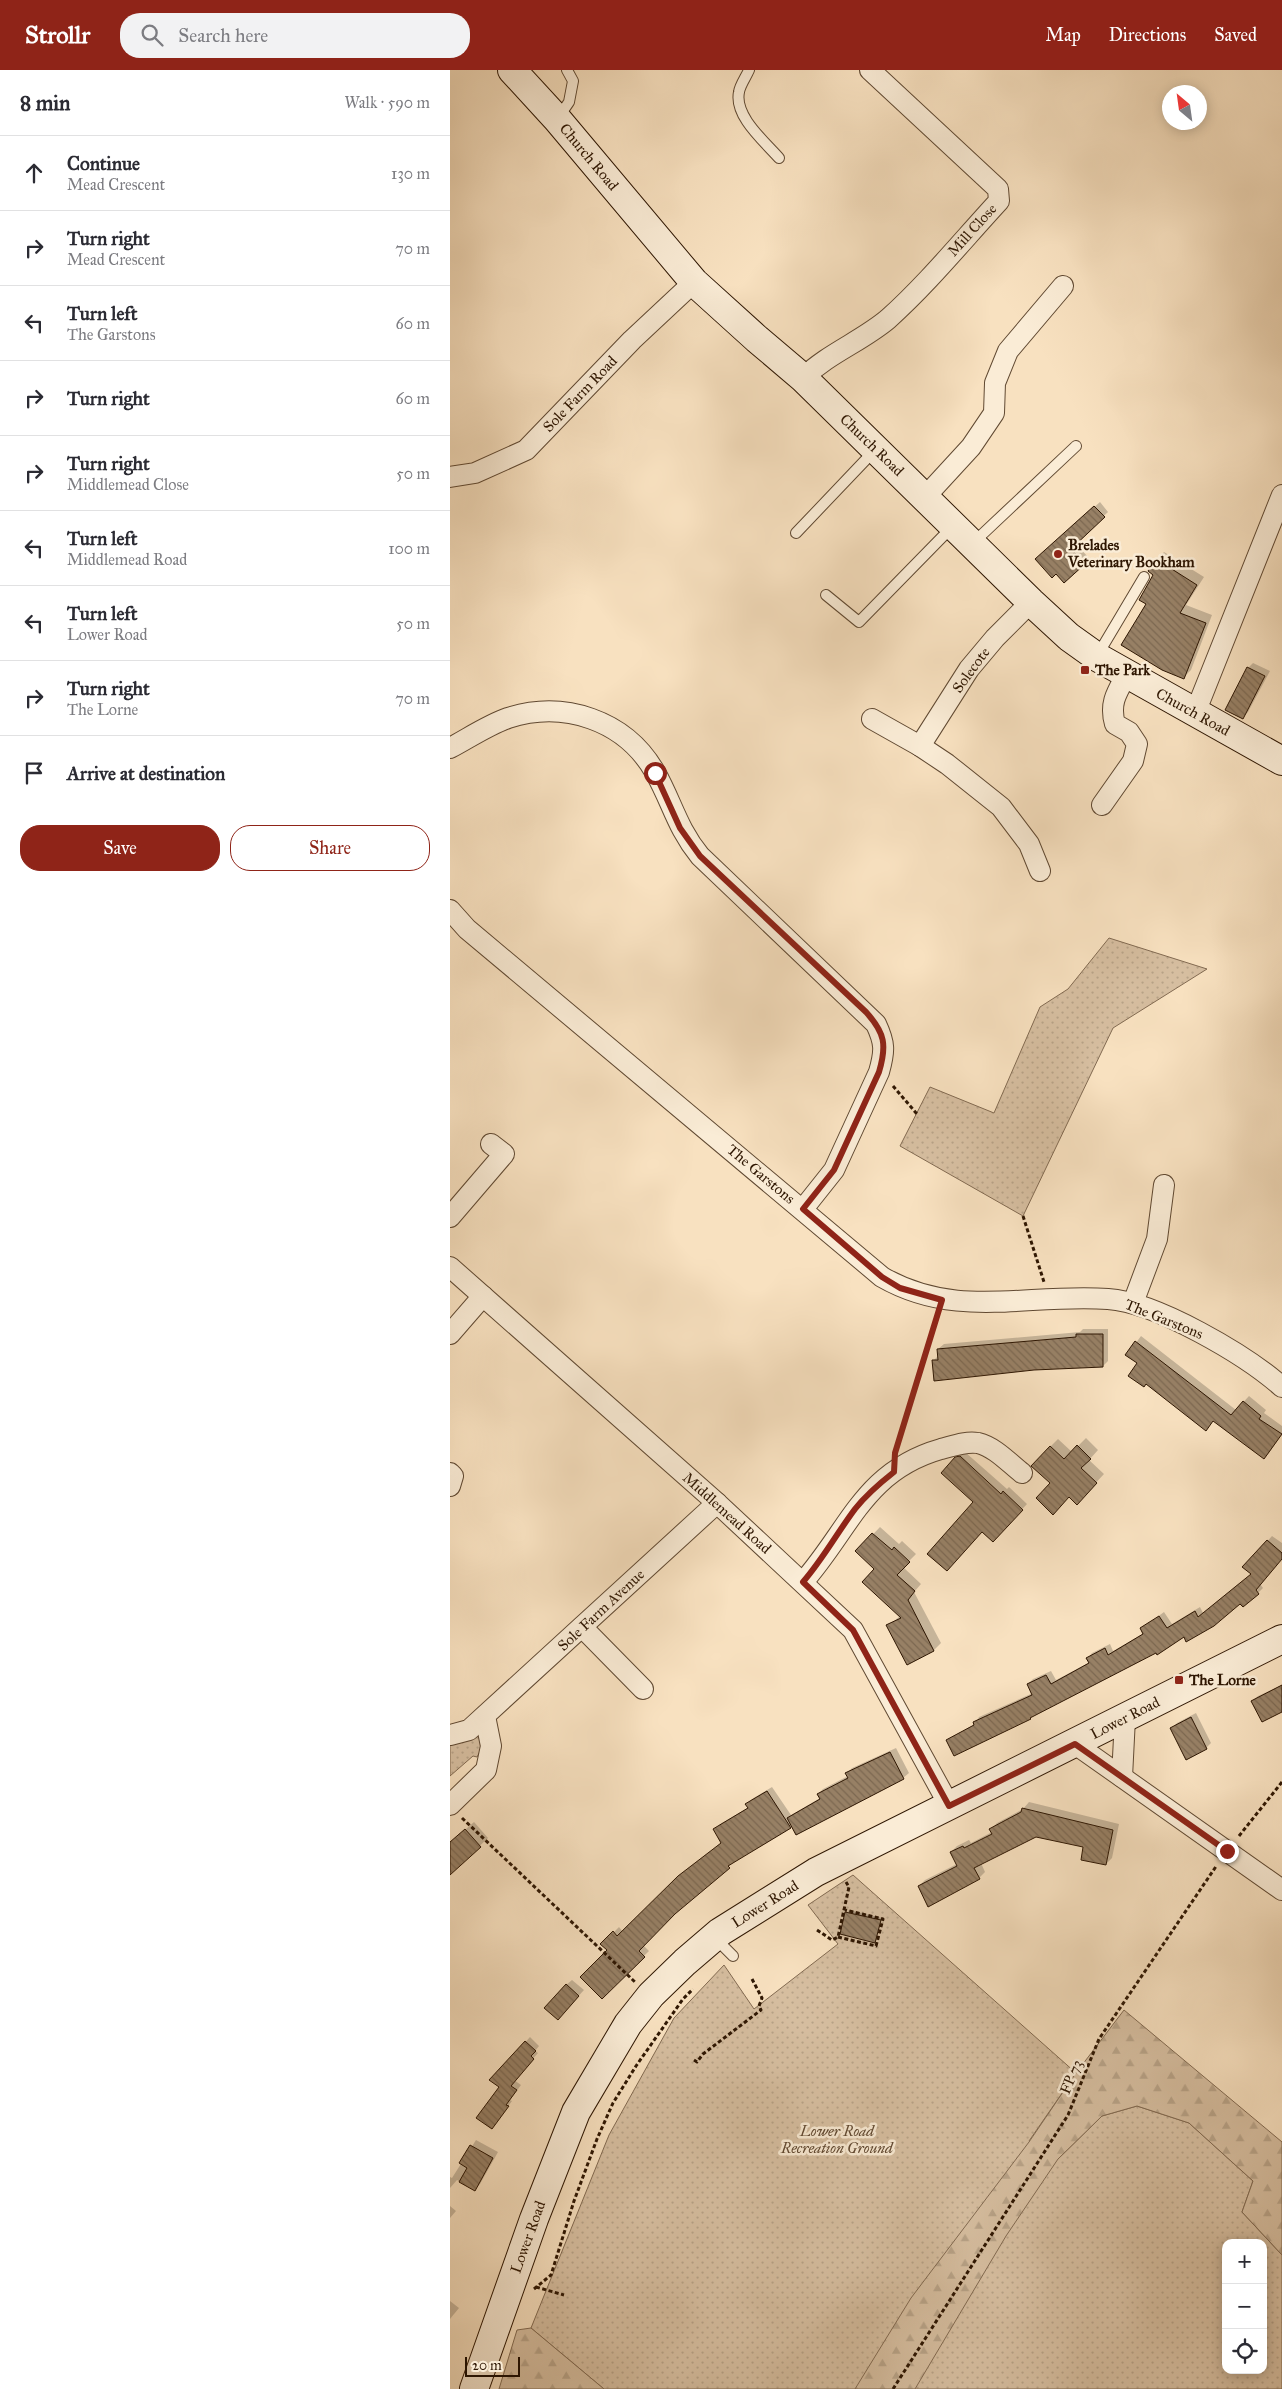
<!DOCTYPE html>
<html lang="en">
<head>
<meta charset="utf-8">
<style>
  body { margin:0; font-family:"IM FELL Great Primer",serif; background:#f2f2f3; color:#2b2b33 }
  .controls { position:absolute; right:15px; bottom:15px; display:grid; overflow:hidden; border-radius:10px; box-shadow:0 2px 12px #0003 }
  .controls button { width:45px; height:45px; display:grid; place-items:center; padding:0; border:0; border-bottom:1px solid #e1e1e2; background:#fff; color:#2b2b33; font:25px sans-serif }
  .compass { position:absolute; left:712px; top:15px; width:45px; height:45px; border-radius:50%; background:#fff; box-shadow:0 2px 12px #0003; rotate:331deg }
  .scale { position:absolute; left:15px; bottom:12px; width:55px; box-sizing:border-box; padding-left:5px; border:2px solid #2e1602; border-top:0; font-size:14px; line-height:18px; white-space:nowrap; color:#2e1602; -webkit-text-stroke:4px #faecd6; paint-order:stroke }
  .stop { position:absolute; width:15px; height:15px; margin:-11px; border:4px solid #8f2418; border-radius:50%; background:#fff }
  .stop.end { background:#8f2418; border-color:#fff; box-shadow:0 1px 5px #0008 }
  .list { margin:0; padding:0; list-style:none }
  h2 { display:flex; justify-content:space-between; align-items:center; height:65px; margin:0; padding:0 20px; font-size:21px }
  h2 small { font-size:16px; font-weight:400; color:#7c7c81 }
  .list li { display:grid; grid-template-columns:32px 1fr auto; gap:15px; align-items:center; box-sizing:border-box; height:75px; padding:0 20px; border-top:1px solid #e1e1e2 }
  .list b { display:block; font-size:19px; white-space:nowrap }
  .list p { margin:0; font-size:16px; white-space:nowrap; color:#7c7c81 }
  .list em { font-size:16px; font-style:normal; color:#7c7c81 }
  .actions { display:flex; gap:10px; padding:15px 20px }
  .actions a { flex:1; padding:11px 0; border:1px solid #8f2418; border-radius:20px; text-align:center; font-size:18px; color:#8f2418 }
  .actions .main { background:#8f2418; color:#fff }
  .icon { flex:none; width:28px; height:28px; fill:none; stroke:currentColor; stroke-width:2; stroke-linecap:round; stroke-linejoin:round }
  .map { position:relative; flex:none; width:832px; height:2319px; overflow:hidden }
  header { display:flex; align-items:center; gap:30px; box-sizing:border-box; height:70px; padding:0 25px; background:#8f2418; color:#fff }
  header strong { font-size:24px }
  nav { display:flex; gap:28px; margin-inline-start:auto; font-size:18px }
  .search { width:350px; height:45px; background:#f2f2f3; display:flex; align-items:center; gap:12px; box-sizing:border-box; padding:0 18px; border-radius:20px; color:#7c7c81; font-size:19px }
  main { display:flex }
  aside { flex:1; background:#fff }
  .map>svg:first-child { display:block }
  .grass { fill:url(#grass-dots); stroke:#826a51; fill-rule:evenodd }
  .forest { fill:url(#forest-firs); stroke:#826a51 }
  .shadow { fill:#0003 }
  .building { fill:url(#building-back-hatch); stroke:#2e1602 }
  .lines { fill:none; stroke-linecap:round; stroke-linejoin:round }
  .lane-casing { stroke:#604932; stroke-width:12 }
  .street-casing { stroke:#604932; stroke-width:22 }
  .secondary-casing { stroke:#2e1602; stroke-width:30 }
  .path { stroke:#2e1602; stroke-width:3; stroke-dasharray:4 2.5; stroke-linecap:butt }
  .lane { stroke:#faecd6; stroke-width:10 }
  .street { stroke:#faecd6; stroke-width:20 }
  .secondary { stroke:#faecd6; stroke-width:28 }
  .route { stroke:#8f2418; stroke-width:6 }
  .poi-dot { fill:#8f2418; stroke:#faecd6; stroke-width:2 }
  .labels { text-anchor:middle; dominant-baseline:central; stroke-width:5; stroke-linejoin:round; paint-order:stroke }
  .street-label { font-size:15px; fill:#2e1602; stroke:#faecd6 }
  .poi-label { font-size:15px; font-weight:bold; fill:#2e1602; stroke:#faecd6; text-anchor:start }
  .park-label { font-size:15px; font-style:italic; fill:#604831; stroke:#faecd6 }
</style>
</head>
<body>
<header>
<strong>Strollr</strong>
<div class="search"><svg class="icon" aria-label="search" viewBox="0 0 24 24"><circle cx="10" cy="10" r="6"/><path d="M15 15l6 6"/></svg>Search here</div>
<nav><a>Map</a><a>Directions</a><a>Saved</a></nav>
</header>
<main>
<aside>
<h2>8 min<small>Walk · 590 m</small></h2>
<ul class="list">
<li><svg class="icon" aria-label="ahead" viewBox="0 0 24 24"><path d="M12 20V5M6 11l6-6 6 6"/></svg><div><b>Continue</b><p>Mead Crescent</p></div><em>130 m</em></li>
<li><svg class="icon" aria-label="right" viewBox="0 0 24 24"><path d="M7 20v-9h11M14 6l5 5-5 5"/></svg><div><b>Turn right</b><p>Mead Crescent</p></div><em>70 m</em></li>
<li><svg class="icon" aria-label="left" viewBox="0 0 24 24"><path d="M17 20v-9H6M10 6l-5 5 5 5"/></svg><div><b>Turn left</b><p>The Garstons</p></div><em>60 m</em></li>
<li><svg class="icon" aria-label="right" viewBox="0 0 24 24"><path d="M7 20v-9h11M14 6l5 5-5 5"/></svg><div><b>Turn right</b></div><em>60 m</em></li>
<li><svg class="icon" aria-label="right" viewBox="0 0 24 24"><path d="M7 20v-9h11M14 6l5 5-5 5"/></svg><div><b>Turn right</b><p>Middlemead Close</p></div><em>50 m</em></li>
<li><svg class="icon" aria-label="left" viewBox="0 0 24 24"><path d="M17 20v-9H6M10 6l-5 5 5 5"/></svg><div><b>Turn left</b><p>Middlemead Road</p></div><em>100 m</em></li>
<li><svg class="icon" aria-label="left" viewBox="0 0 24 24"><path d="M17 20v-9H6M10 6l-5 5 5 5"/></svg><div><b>Turn left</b><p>Lower Road</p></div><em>50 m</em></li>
<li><svg class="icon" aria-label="right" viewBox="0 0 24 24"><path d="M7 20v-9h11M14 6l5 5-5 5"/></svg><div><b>Turn right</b><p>The Lorne</p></div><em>70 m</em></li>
<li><svg class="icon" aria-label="arrive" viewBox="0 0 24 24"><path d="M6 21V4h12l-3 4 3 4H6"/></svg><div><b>Arrive at destination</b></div></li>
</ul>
<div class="actions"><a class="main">Save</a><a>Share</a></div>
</aside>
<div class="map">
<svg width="832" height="2319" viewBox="0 0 832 2319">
  <defs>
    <pattern id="grass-dots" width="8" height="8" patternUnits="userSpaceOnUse" patternTransform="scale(1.25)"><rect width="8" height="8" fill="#d6bea0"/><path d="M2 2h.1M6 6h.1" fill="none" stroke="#b8a388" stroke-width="1.8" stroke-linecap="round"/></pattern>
    <pattern id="forest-firs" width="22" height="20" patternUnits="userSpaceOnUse" patternTransform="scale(1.25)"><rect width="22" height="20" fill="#d6bea0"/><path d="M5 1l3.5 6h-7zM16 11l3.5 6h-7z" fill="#b8a388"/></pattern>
    <pattern id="building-back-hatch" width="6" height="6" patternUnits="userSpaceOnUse" patternTransform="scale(1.25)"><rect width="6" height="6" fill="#978065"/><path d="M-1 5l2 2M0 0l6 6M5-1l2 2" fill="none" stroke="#7c6851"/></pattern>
  </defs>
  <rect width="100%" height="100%" fill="#f8e1c0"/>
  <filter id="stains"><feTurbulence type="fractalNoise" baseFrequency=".004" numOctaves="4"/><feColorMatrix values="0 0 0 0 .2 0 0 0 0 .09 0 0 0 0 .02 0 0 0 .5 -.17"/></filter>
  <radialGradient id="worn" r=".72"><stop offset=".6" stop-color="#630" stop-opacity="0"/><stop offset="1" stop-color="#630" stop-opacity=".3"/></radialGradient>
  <g class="grass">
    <path d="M659,868L757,899L663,958L573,1146L450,1076L480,1017L544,1043L590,937L618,919Z"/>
    <path d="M27,1664L33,1676L27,1687L23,1686L0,1706V1675Z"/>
    <path d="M403,1805L626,2003L579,2071L608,2089L652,2046L687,2036L739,2053L803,2111L792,2142L832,2185V2319H154L81,2258L159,2065L224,1948L274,1895L304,1939L388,1874L358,1835ZM776,2173H813V2300H776Z"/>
  </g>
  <g class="forest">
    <path d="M674,1940L832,2072V2185L792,2142L803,2111L739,2053L687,2036L652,2046L608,2089L556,2166L465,2319H405L461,2228L579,2072L626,2003Z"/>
    <path d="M81,2258L154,2319H49L67,2260Z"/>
  </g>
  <g class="shadow">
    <path d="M650,432L658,442L625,473L639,488L614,512L591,485Z"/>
    <path d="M714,482L754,507L736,535L762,545L741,600L733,608L698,534L707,490Z"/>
    <path d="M803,593L820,601L798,642L793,647L798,598Z"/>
    <path d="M633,1259H658V1291L653,1296L584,1299L483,1291L489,1285L488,1279L494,1274L630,1262Z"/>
    <path d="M691,1266L786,1340L799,1326L816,1340L814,1343L832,1356V1364L819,1383L814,1388L764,1350L761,1354L677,1285Z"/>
    <path d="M636,1368L648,1380L639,1390L654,1404L627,1433L602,1413L600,1377L608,1369L622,1382Z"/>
    <path d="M515,1382L557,1419L559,1417L577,1434L548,1465L525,1432L506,1388Z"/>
    <path d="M430,1457L449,1474L452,1471L466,1484L453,1497L471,1514L464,1522L491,1573L484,1580L458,1594L438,1556L450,1546L426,1499L407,1481Z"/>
    <path d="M822,1466L832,1473V1488L810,1514L813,1518L808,1523L706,1581L497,1670L525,1654L529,1647L583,1623L578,1614L583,1609L601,1601L606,1610L640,1592L638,1588L642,1583L660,1574L663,1581L694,1563L691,1559L714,1542L722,1554L750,1537L753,1543L802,1504L794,1497Z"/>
    <path d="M832,1615V1641L802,1631L808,1626Z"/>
    <path d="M746,1643L761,1673L756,1678L722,1658L727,1653Z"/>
    <path d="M446,1678L459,1703L453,1708L342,1755L284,1792L225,1842L193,1875L199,1881L152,1927L159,1880L152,1874L169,1857L173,1862L272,1772L265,1759L270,1754L299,1737L297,1734L302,1729L322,1717L341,1745L370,1728L368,1724L373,1719L398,1706L397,1703L402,1698Z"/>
    <path d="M579,1732L669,1754L662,1788L656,1794L635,1776L586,1765L531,1793L535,1802L529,1808L469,1816L475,1810L507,1794L501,1782L507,1776L519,1770L521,1773L542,1762L541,1759L547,1753L573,1739Z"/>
    <path d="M24,1752L38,1768L0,1804V1773Z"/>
    <path d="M399,1840L432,1848L425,1872L391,1863Z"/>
    <path d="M122,1910L134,1920L113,1943L116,1915Z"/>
    <path d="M80,1967L89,1976L85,1981L88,1983L64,2010L71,2015L60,2030L62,2031L46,2053L50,2017L41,2010Z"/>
    <path d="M26,2070L48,2082L30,2114L25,2120L7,2110L0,2118V2107L2,2108Z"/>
    <path d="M0,2136L6,2141L0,2148Z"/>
    <path d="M0,2231L9,2238L0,2249Z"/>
  </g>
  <g class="building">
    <path d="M644,436L655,447L621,479L635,494L614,513L606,504L602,508L585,489Z"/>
    <path d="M706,489L747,515L730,543L756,553L734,609L712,600L671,575L696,534L689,530L703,505L698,501Z"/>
    <path d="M797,597L815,606L793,649L775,640Z"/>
    <path d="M626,1264H653V1297L584,1300L484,1311L482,1290H488L487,1279L626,1267Z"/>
    <path d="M685,1271L781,1345L793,1331L811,1346L809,1349L832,1364L814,1389L763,1351L756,1361L696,1314L694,1317L678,1306L687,1293L675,1285Z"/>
    <path d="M627,1375L641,1389L631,1398L647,1413L627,1435L619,1427L603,1445L586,1428L600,1413L581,1396L600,1376L614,1389Z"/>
    <path d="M510,1386L551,1424L553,1421L573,1440L543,1472L532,1462L497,1501L477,1484L523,1432L491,1403L505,1387Z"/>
    <path d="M422,1463L442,1480L444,1477L460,1492L447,1505L465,1521L458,1530L484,1581L457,1595L436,1555L451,1548L412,1512L424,1499L405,1481Z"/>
    <path d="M817,1470L832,1483V1489L806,1520L809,1524L793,1537L790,1534L764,1556L736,1572L734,1567L707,1585L706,1583L580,1648L581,1649L504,1686L496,1670L524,1655L523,1652L582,1625L577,1614L596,1605L601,1614L639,1593L636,1588L655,1578L658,1585L693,1564L690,1558L709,1546L717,1558L745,1541L748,1547L801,1504L792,1497Z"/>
    <path d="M832,1615V1642L812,1652L801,1631Z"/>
    <path d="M741,1647L757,1679L736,1690L720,1658Z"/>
    <path d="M440,1682L454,1709L346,1765L337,1748L370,1729L367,1724L398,1708L395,1703Z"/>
    <path d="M317,1721L341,1758L278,1796L280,1798L225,1844L189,1881L195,1887L152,1929L130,1907L157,1880L150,1874L163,1861L167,1866L228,1806L271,1773L263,1759L298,1738L295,1734Z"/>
    <path d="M572,1738L663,1760L656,1795L631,1790L633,1777L586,1767L524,1798L530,1809L478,1837L468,1816L507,1796L500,1782L513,1776L514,1778L542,1764L539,1759L571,1742Z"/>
    <path d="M15,1759L31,1777L0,1805V1772Z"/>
    <path d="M395,1842L431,1850L425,1873L390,1864Z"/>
    <path d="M116,1914L129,1926L108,1950L94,1938Z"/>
    <path d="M75,1971L86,1981L81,1986L84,1989L61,2016L67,2020L56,2035L59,2036L42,2059L26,2048L49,2017L39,2010Z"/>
    <path d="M20,2075L43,2088L25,2121L9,2112L17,2098L9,2093Z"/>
  </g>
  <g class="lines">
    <defs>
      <g id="lane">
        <path d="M299,0C296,7 290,15 289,22C284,46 314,71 329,88"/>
        <path d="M108,48L119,32L123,11L117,0"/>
        <path d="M346,463L425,380"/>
        <path d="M523,473L626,376"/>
        <path d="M376,525L409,552L503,456"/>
        <path d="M647,586L694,507"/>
        <path d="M265,1868L283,1886"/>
      </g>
      <g id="street">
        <path d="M353,308C379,283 412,271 438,249C478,213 513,170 549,131L548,119L420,0"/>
        <path d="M0,407L25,403L76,380L182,270L244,212"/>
        <path d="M475,427L521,377L544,343L545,313L558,281L613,216"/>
        <path d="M745,643L832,425"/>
        <path d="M422,649L470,676L497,694L551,737L579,774L590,801"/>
        <path d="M470,676L519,599L545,568L581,532"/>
        <path d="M0,678C19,668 38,655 58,648C114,630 175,650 205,702C222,732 227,758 250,786L426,954C435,973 435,981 429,1002L384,1100L353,1139"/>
        <path d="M652,735L683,691L687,674L679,662L665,654C659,633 667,622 677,604"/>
        <path d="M0,840L17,859L432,1207C507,1250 577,1223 658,1229C706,1232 796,1285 832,1317"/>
        <path d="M0,1147L54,1084L41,1074"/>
        <path d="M0,1197L267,1433L403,1560L499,1735"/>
        <path d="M683,1233L707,1169L714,1115"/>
        <path d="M0,1264L33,1226"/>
        <path d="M0,1403L3,1406L0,1416"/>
        <path d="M353,1512C400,1459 414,1401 491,1379C503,1376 515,1371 528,1373C545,1377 559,1393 572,1403"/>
        <path d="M132,1557L193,1619"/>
        <path d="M0,1665L19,1660L267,1433"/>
        <path d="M625,1674L832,1820"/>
        <path d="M672,1707L675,1648"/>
        <path d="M0,1735L36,1700L41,1676L35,1646"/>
      </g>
      <g id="secondary">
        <path d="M62,0L107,49L244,212L307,269L353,308L581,532L619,567L647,587L832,691"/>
        <path d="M24,2319L84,2149L126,2042L178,1954L201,1925L235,1892L270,1862L366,1802L832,1569"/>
      </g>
    </defs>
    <use href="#lane" class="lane-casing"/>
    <use href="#street" class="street-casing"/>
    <use href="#secondary" class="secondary-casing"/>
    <g class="path">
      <path d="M443,1016L467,1044"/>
      <path d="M573,1146L594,1212"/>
      <path d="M446,1379L488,1246"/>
      <path d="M12,1748L185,1912"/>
      <path d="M789,1766L832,1712"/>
      <path d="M367,1860L382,1870L388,1867L399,1817L396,1812"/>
      <path d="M388,1867L426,1876L433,1849L395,1840"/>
      <path d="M244,1990L247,1992L253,1984L311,1940L309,1936L312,1928L302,1909"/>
      <path d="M86,2217L114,2225"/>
      <path d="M84,2219L101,2205L124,2131L147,2069L163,2033L186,1996L233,1929L243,1919"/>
      <path d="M443,2319L618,2045L649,1969L767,1795"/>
    </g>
    <use href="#lane" class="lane"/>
    <use href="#street" class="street"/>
    <use href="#secondary" class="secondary"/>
  </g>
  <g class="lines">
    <path class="route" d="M205,703L230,758L250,786L416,942C435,963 437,975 429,1002L384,1100L353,1139L432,1207L450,1218L492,1230L445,1383L444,1402C430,1413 416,1425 405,1439C387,1463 373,1489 353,1512L403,1560L499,1736L625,1674L777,1781"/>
  </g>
  <g class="poi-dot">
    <circle cx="608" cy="484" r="5"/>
    <rect x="630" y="595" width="10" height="10" rx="2.5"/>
    <rect x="724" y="1605" width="10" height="10" rx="2.5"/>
  </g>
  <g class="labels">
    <g class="street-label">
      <text transform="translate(139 87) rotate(50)">Church Road</text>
      <text transform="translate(522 160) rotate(-48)">Mill Close</text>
      <text transform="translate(130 324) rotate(-46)">Sole Farm Road</text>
      <text transform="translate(422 375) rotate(44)">Church Road</text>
      <text transform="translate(521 600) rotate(-54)">Solecote</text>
      <text transform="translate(743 642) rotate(29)">Church Road</text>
      <text transform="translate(311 1104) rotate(40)">The Garstons</text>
      <text transform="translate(714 1249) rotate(22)">The Garstons</text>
      <text transform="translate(277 1443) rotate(42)">Middlemead Road</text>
      <text transform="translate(151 1540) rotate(-43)">Sole Farm Avenue</text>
      <text transform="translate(675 1648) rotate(-27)">Lower Road</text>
      <text transform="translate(315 1834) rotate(-32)">Lower Road</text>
      <text transform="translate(621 2007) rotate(-67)">FP 73</text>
      <text transform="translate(78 2167) rotate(-70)">Lower Road</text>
    </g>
    <g class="poi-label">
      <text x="618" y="475">Brelades<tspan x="618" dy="17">Veterinary Bookham</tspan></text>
      <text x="645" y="600">The Park</text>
      <text x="739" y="1610">The Lorne</text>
    </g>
    <g class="park-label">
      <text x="387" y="2061">Lower Road<tspan x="387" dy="17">Recreation Ground</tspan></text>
    </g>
  </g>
  <rect width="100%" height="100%" filter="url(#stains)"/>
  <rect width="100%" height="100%" fill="url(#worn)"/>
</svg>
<div class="controls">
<button>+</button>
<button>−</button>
<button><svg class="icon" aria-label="locate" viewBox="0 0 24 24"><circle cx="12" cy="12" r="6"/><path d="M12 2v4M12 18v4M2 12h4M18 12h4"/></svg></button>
</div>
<svg class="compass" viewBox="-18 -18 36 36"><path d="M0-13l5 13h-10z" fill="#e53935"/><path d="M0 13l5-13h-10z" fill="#7c7c81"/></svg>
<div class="scale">20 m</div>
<div class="stop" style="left:205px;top:703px"></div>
<div class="stop end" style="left:777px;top:1781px"></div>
</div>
</main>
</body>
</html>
